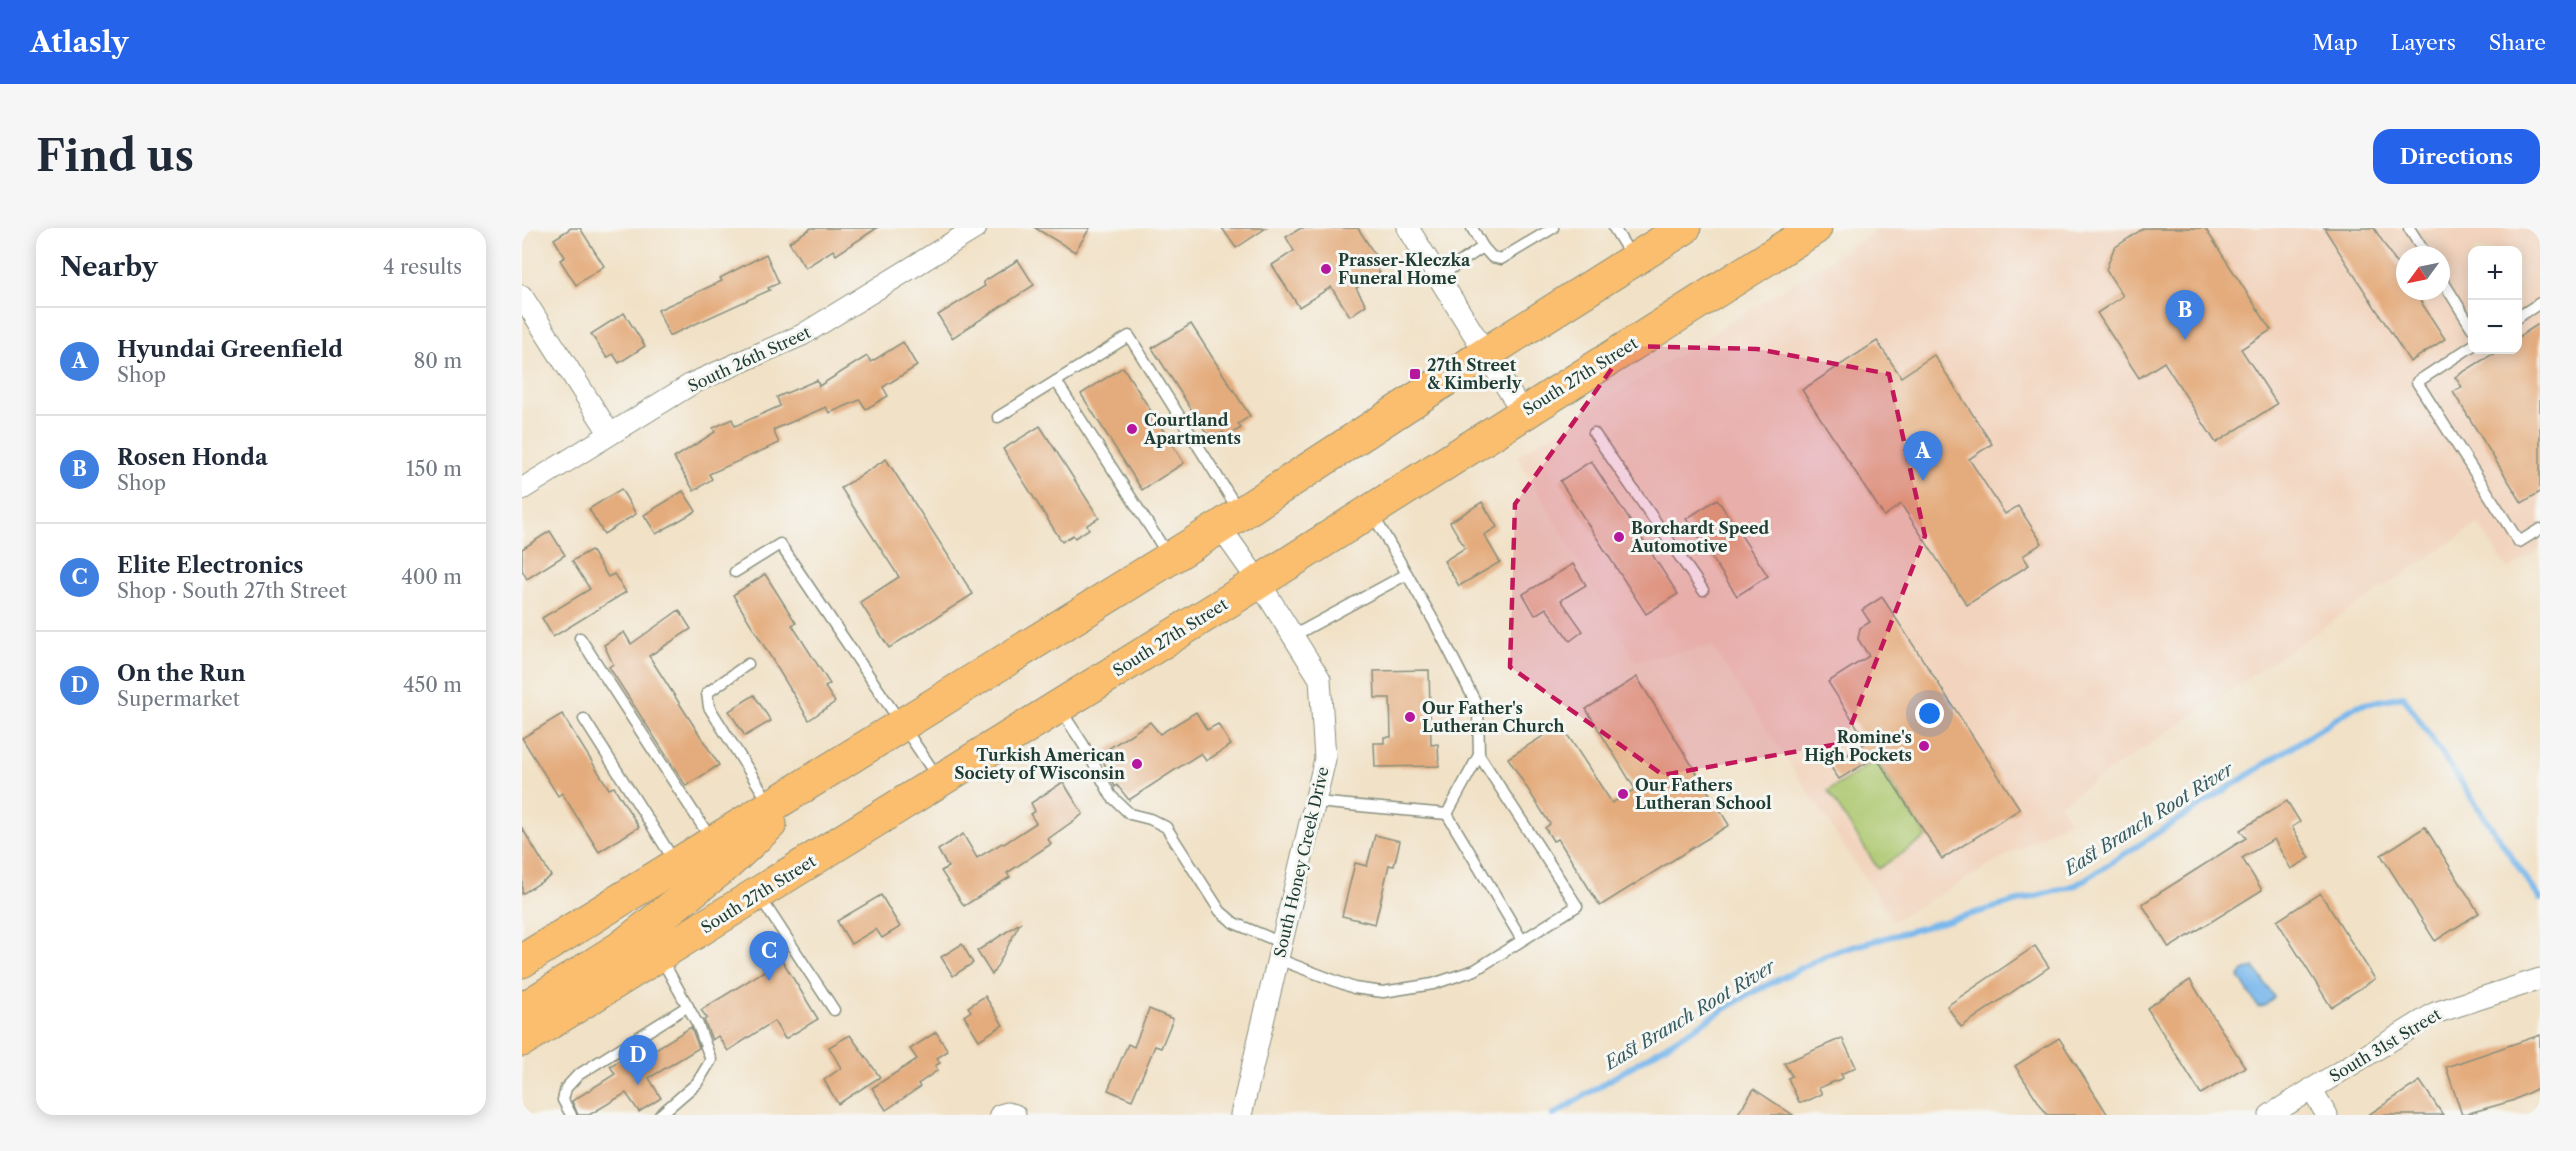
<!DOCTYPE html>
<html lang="en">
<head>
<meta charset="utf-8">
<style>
  body { margin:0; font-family:"Libre Caslon Text",serif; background:#f6f6f7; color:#1f2937 }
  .controls { position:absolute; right:18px; top:18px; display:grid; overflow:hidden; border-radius:12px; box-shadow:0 3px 15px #0003 }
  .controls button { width:54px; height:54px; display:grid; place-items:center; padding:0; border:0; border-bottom:2px solid #e0e1e3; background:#fff; color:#1f2937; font:30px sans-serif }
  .compass { position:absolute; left:1874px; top:18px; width:54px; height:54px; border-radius:50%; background:#fff; box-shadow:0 3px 15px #0003; rotate:237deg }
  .you { position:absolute; left:1408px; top:486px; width:21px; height:21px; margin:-15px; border:4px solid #fff; border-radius:50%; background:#1a73e8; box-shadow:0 0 0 9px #1a73e833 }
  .badge { display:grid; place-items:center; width:39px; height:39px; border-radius:50%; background:#2563eb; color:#fff; font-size:20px; font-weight:700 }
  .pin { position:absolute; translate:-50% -50px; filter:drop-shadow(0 2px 3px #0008) }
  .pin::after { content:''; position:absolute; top:32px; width:21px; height:18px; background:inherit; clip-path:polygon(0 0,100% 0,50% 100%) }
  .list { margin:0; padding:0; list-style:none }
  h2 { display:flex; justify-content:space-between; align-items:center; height:78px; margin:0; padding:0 24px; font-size:26px }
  h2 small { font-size:20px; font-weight:400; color:#747a83 }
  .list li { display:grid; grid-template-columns:39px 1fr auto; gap:18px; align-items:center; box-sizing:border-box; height:108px; padding:0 24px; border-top:2px solid #e0e1e3 }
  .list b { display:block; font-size:22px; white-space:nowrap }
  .list p { margin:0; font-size:20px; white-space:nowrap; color:#747a83 }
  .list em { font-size:20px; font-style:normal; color:#747a83 }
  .map { position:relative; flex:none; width:2018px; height:887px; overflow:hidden; border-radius:18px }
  header { display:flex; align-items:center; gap:36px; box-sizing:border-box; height:84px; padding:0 30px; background:#2563eb; color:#fff }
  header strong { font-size:28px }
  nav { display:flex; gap:33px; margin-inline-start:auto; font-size:21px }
  .intro { display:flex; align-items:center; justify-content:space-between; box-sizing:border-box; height:144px; padding:0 36px }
  h1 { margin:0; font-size:42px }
  .button { padding:15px 27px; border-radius:18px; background:#2563eb; color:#fff; font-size:21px; font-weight:700 }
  main { display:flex; gap:36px; padding:0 36px }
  aside { flex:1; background:#fff; border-radius:18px; box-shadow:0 3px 15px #0003 }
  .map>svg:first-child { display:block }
  .built { fill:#f2d4be; fill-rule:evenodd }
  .green { fill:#acc76e; stroke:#668251; stroke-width:1.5 }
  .water { fill:#79b8ec; stroke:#4c7a90; stroke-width:1.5 }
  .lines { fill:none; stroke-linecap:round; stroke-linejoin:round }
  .stream { stroke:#79b8ec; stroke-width:6 }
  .building { fill:#e4ac7d }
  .lane-casing { stroke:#888f7d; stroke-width:13 }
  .street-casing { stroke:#888f7d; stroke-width:23 }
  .primary-casing { stroke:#888f7d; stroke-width:35 }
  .lane { stroke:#fff; stroke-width:10 }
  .street { stroke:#fff; stroke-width:21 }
  .primary { stroke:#fabe6e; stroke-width:33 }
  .marked { fill:#c2185b; fill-opacity:0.2; stroke:#c2185b; stroke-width:4.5; stroke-dasharray:12 8; stroke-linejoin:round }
  .poi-dot { fill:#b5179e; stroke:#f6f6f2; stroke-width:2 }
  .labels { text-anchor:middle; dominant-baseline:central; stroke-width:6; stroke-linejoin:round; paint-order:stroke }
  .poi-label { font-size:16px; font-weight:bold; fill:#1f3d34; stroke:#f6f6f2; text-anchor:start }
  .street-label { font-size:16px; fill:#1f3d34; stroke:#f6f6f2 }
  .water-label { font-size:18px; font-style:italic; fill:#365c62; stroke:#f6f6f2 }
</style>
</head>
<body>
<header>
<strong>Atlasly</strong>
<nav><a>Map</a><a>Layers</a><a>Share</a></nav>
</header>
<div class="intro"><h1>Find us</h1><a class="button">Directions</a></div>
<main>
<aside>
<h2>Nearby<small>4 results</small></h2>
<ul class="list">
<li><span class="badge" style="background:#3f7fe0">A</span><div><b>Hyundai Greenfield</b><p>Shop</p></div><em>80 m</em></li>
<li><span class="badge" style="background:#3f7fe0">B</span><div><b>Rosen Honda</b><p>Shop</p></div><em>150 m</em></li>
<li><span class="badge" style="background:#3f7fe0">C</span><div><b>Elite Electronics</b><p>Shop · South 27th Street</p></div><em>400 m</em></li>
<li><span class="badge" style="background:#3f7fe0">D</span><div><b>On the Run</b><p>Supermarket</p></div><em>450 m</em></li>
</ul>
</aside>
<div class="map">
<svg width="2018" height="887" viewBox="0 0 2018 887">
  <rect width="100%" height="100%" fill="#f6f6f2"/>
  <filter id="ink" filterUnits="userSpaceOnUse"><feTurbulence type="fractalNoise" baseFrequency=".0167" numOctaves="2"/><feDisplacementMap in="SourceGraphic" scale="12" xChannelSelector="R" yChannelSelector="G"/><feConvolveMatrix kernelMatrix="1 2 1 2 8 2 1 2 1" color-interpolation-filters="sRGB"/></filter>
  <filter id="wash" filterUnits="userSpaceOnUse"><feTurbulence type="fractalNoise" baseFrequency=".008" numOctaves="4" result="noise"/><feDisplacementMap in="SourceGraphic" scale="24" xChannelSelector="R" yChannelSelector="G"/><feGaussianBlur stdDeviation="1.35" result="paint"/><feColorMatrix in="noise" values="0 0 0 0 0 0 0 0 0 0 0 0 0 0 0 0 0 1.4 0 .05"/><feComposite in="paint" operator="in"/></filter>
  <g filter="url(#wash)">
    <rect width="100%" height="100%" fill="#f1e1c6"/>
    <path class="built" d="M1359,0H2018V321L1986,342L1956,296L1538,576L1547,592L1371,693L1190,418L1114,433L995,228ZM1950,22H1996V122H1950ZM1883,27H1919V63H1883Z"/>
    <path class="green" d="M1354,532L1405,609L1356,641L1306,563Z"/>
    <path class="water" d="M1732,739L1752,769L1743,778L1736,779L1717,749L1721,743Z"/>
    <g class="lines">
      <path class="stream" d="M1031,887L1224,768L1309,725L1554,657L1834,478L1881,468L2018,671"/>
    </g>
    <g id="blocks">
      <g class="building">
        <path d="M49,0H58L82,38L54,57L38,32L43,29L32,11Z"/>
        <path d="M289,0H355L314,27L311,22L283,40L267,14Z"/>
        <path d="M513,0H568L553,24Z"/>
        <path d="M700,0H744L714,20Z"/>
        <path d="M779,0H836L853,27L848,30L858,45L834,60L844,77L828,88L809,59L777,79L750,37L772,23L764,9Z"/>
        <path d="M1622,0H1683L1749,102L1719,121L1755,176L1694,215L1642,134L1617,150L1575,85L1601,68L1584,42L1592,20Z"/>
        <path d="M1802,0H1852L1883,49V63H1892L1923,111L1888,134Z"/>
        <path d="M244,26L257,55L246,60L248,62L147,108L136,82L200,53L198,50Z"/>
        <path d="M496,32L512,57L430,110L416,87L463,58L461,54Z"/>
        <path d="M102,85L123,118L97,135L91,126L85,130L69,106Z"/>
        <path d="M2018,95V264L2000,275L1931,164L1940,159L1933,149L1977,122H1995V110Z"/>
        <path d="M669,96L728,188L716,196L719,200L704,209L701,204L689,212L630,120Z"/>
        <path d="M1355,113L1379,149L1412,127L1470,216L1447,231L1483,286L1496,278L1520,315L1501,328L1507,337L1445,377L1379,276L1362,288L1280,162Z"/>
        <path d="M381,114L395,138L361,159L366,168L344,181L338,172L307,185L304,179L251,202L257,215L187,246L190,251L172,263L152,230L193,204L191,200L210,191L213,198L258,178L255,169L295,152L297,158L345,128L349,134Z"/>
        <path d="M601,139L662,235L620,262L559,166Z"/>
        <path d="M518,198L577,290L565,297L567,301L553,310L551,307L540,314L481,221Z"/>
        <path d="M364,231L451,366L367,420L338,374L377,349L319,260Z"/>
        <path d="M1069,233L1156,366L1124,386L1038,253Z"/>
        <path d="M99,261L114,286L82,306L67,281Z"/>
        <path d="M161,263L174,283L134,306L122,287Z"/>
        <path d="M1195,271L1246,348L1215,368L1164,291Z"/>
        <path d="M960,274L975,299L962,307L978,334L937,358L922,333L943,320L928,294Z"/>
        <path d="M28,303L43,327L5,351L0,342V321Z"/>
        <path d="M69,322L86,349L92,346L104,364L31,409L20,390L68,361L50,333Z"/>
        <path d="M1051,336L1064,357L1039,372L1061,403L1048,413L1024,380L1013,387L1001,366Z"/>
        <path d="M243,346L274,395L270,397L308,456L303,459L313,474L287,492L211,367Z"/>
        <path d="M1360,369L1498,581L1420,631L1354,529L1317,551L1308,538L1345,514L1306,454L1347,428L1336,411L1338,400L1348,394L1340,382Z"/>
        <path d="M157,382L169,401L127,428L197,537L164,558L87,439L91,436L82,417L102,404L109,416Z"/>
        <path d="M907,442L909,517L916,516L917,538L853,539L852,515H862V509H869L868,470H853L852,443Z"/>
        <path d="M1115,449L1207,597L1078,678L1036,611L1031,613L1023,600L1028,596L986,530L1039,497L1090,575L1113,561L1064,481Z"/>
        <path d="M232,467L249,493L223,508L207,483Z"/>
        <path d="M674,484L685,502L696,496L709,517L684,533L679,525L607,572L595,557L593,559L578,526L628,494L638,506Z"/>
        <path d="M40,486L87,561L92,559L117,599L77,624L40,565L36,568L0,510Z"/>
        <path d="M541,554L561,586L526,611L529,616L485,645L488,649L442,678L419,643L426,639L416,622L441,606L455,630L480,615L482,616L514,595L508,586L513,583L509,575Z"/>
        <path d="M1765,573L1778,594L1770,599L1788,630L1769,641L1752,611L1720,630L1740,662L1647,720L1620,676L1724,610L1718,602Z"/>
        <path d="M1903,599L1957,685L1913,713L1859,627Z"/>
        <path d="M0,600L29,648L0,666Z"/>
        <path d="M853,607L878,613L872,638L867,637L853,696L820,688L833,635L845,638Z"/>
        <path d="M1798,665L1853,751L1809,779L1755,693Z"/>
        <path d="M359,667L378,699L360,710L354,701L329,716L315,693Z"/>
        <path d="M498,695L479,731L470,747L455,723Z"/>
        <path d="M440,716L451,735L431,748L419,729Z"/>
        <path d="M1513,718L1527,739L1439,799L1425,778Z"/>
        <path d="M260,732L296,791L263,811L252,793L206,823L196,808L190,812L182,792L185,790L179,782Z"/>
        <path d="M1668,752L1723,839L1679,866L1625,780Z"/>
        <path d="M463,768L481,797L457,812L442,788L449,783L446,779Z"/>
        <path d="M627,781L651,791L639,820L633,818L610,872L586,862L606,816L612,819Z"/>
        <path d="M169,799L177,820L127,850L139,870L117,884L104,865L67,887H56L50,873L93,846L88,838L111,824L116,832Z"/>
        <path d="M414,804L426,823L415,830L418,835L413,838L416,842L396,856L398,859L364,882L350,860L395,831L388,821Z"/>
        <path d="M328,807L358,849L316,876L302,852L319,840L307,819Z"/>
        <path d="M2018,807V859L1990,873L1940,887L1924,839Z"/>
        <path d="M1320,810L1334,839L1319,846L1321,850L1297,860L1300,866L1283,874H1277L1266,850L1270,848L1262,835Z"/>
        <path d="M1537,810L1586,887H1525L1493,838Z"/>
        <path d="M1898,853L1921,887H1846Z"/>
        <path d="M1232,861L1271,887H1215Z"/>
      </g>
    </g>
  </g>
  <g filter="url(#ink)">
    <use href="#blocks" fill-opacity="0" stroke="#888f7d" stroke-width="1.5"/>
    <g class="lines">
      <defs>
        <g id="lane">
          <path d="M950,0L961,19"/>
          <path d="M1092,0L1110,29"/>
          <path d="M1887,0L1904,27"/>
          <path d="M916,49L961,19L970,29L979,31L1031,0"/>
          <path d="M1919,50L1950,100"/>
          <path d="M1996,89L2018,75"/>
          <path d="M1950,118L1895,154L1997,314L2018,301"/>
          <path d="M534,153L646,327"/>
          <path d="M476,189L607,108L717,283"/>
          <path d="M1072,205L1181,362"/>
          <path d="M213,344L258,316L416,550"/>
          <path d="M771,408L885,346"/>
          <path d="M58,410L189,611"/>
          <path d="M226,436L185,465L187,479L248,576"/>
          <path d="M538,481L561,516L589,568L608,586L628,591L644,599L698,683L712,695L760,715"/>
          <path d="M62,491L153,634"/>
          <path d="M794,574L925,586L957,527L956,479L914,397L850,285"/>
          <path d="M925,586L1000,712"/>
          <path d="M238,669L312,782"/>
          <path d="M756,731L832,760L861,764L911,756L953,742L1055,678L957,527"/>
          <path d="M49,887L41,872L44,860L56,847L166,778"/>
          <path d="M138,887L175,855L189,832L176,797L139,730"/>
        </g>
        <g id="street">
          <path d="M886,0L1000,184"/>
          <path d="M0,68L88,206"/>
          <path d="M0,261L171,155L280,107L454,0"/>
          <path d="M698,299L737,354L798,451L803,531L719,887"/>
          <path d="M1789,861L1805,887"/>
          <path d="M478,887L485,885L493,887"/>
          <path d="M1748,887L1913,785L2018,751"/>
        </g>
        <g id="primary">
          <path d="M0,733L698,299L963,126L1162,0"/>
          <path d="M0,782L98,720L205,636L248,596"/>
          <path d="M0,812L737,354L1293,0"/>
        </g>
      </defs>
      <use href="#lane" class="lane-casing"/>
      <use href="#street" class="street-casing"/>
      <use href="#primary" class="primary-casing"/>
      <use href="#lane" class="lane"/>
      <use href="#street" class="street"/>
      <use href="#primary" class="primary"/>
    </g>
  </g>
  <path class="marked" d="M1106,118L1235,121L1367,146L1403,308L1322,515L1141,547L988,439L993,276Z"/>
  <g class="poi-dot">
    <circle cx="804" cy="41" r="6"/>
    <rect x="887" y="140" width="12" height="12" rx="3"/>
    <circle cx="610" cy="201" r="6"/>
    <circle cx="1097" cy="309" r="6"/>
    <circle cx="888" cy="489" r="6"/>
    <circle cx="1402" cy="518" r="6"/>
    <circle cx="615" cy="536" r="6"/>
    <circle cx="1101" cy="566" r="6"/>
  </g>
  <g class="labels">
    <g class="poi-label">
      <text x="816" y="32">Prasser-Kleczka<tspan x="816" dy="18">Funeral Home</tspan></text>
      <text x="905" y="137">27th Street<tspan x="905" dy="18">&amp; Kimberly</tspan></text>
      <text x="622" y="192">Courtland<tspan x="622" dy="18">Apartments</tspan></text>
      <text x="1109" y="300">Borchardt Speed<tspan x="1109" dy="18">Automotive</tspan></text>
      <text x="900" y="480">Our Father's<tspan x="900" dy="18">Lutheran Church</tspan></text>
      <text x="1390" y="509" text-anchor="end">Romine's<tspan x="1390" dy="18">High Pockets</tspan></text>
      <text x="603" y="527" text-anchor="end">Turkish American<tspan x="603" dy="18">Society of Wisconsin</tspan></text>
      <text x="1113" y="557">Our Fathers<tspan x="1113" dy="18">Lutheran School</tspan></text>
    </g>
    <g class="street-label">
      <text transform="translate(227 131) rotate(-25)">South 26th Street</text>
      <text transform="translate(1058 148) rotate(-32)">South 27th Street</text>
      <text transform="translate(648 409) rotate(-32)">South 27th Street</text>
      <text transform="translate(779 634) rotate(-77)">South Honey Creek Drive</text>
      <text transform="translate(236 666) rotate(-32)">South 27th Street</text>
      <text transform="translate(1863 817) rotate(-31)">South 31st Street</text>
    </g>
    <g class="water-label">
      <text transform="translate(1627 591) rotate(-32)">East Branch Root River</text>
      <text transform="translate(1168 787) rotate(-31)">East Branch Root River</text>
    </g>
  </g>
</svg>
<div class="controls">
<button>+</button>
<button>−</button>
</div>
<svg class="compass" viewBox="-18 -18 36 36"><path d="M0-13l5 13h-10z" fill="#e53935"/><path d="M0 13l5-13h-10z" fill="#747a83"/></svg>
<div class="you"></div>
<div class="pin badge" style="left:1401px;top:253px;background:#3f7fe0">A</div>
<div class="pin badge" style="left:1663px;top:112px;background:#3f7fe0">B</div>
<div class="pin badge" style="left:247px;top:753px;background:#3f7fe0">C</div>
<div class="pin badge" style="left:116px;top:857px;background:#3f7fe0">D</div>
</div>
</main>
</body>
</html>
